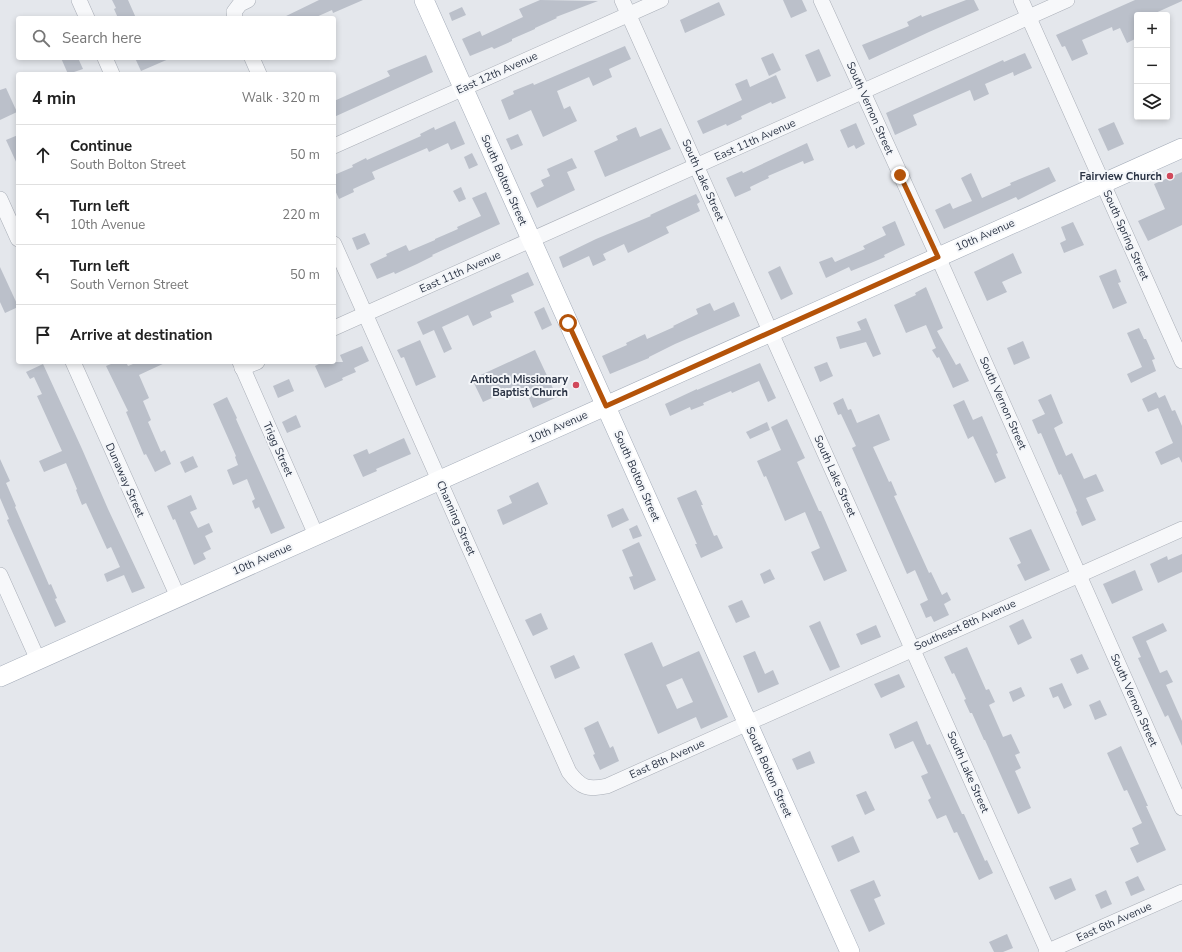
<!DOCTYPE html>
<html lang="en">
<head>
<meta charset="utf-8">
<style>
  body { margin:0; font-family:"Nunito Sans",sans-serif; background:#f6f6f6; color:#222 }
  .controls { position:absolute; right:12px; top:12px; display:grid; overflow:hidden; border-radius:4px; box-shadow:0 2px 6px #0003 }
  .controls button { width:36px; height:36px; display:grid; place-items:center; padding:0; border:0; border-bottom:1px solid #e0e0e0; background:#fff; color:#222; font:20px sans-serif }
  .stop { position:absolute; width:12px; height:12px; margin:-9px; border:3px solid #b45309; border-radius:50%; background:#fff }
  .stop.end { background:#b45309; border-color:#fff; box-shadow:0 1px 4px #0008 }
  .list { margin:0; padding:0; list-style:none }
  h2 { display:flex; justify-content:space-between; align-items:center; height:52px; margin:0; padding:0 16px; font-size:17px }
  h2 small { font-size:13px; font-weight:400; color:#767676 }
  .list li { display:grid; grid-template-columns:26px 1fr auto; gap:12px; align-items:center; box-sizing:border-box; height:60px; padding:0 16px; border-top:1px solid #e0e0e0 }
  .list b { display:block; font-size:15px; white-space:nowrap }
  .list p { margin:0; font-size:13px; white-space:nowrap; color:#767676 }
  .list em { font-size:13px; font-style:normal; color:#767676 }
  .icon { flex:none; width:22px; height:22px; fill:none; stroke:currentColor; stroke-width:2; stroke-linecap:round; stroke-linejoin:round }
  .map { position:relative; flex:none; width:1182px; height:952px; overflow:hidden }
  .search { position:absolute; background:#fff; box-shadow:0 2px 6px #0003; left:16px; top:16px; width:320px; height:44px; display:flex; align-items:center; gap:10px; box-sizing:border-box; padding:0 14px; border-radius:4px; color:#767676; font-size:15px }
  .panel { position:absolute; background:#fff; box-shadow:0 2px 6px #0003; left:16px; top:72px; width:320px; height:292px; border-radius:4px }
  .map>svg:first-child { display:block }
  .building { fill:#bbc0ca; fill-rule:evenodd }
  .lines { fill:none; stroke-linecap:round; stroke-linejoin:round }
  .minor-casing { stroke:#a9aeb7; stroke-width:16 }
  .major-casing { stroke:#a3abb8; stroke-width:20 }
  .minor { stroke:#f7f8fa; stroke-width:15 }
  .major { stroke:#fff; stroke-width:19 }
  .route { stroke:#b45309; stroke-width:5 }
  .poi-dot { fill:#d1495b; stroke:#f4f6f9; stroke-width:1.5 }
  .labels { text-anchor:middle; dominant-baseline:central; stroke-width:4; stroke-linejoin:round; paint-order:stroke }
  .street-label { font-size:11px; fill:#2b3445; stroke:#f4f6f9 }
  .poi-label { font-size:11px; font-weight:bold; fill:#2b3445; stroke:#f4f6f9; text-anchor:end }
</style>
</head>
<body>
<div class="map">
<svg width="1182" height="952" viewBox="0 0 1182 952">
  <rect width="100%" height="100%" fill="#e4e7ec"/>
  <g class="building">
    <path d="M112,0H128L136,18H118L114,9L116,8Z"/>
    <path d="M319,0H363L333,13L332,10L314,18H282Z"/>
    <path d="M540,0L598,1L556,17L557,18L535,28V29L512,39V41L494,49L492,47L470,56L462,39L480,31L482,36L523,17L519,9Z"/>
    <path d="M783,0H802L807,11L791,18Z"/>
    <path d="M966,0H974L979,10L929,32L869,60L862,45L909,26L907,22L921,15L922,17Z"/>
    <path d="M1135,0H1182V1L1151,15H1137V38L1127,43L1120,28L1113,31L1112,27L1082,40L1088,54L1072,61L1065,46L1062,47L1056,35Z"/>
    <path d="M719,2L725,15L685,33L680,20Z"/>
    <path d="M462,7L466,15L452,21L449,13Z"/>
    <path d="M625,46L631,59L609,69L612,77L593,86L589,77L557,91L564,109L570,106L577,121L543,137L531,110L509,120L501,100L514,94L513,91L533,83L534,85Z"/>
    <path d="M819,49L831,76L817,82L805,55Z"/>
    <path d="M773,53L781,70L769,76L761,58Z"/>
    <path d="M1025,53L1032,68L1014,76L1013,72L985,84L989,94L974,101L970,90L913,115L917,125L895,135L886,113L1003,60L1004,62Z"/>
    <path d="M426,55L433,72L334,117V101L390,76L387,71Z"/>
    <path d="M61,58H78L83,69L68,74Z"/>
    <path d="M135,58H171L141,71Z"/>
    <path d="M776,75L786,98L772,104L771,102L741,116L742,119L727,126L726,124L703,134L697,121L742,100L735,84L747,79L750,87Z"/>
    <path d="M6,88L17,112L0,120V90Z"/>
    <path d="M455,121L465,144L451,150L448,143L429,152L427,148L372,172L375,179L353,189L354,192L339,199L334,188V175L353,167L352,165L366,158L367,160L421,136L420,134L434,127L435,130Z"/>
    <path d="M1114,122L1124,144L1108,151L1098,129Z"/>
    <path d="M856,123L865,144L856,149L854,145L848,148L840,130Z"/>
    <path d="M636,127L640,137L661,128L671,149L605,177L594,151L618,140L616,136Z"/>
    <path d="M518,134L523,145L511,150L506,139Z"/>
    <path d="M18,135V166L6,140Z"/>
    <path d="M807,143L814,160L804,164L803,161L768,176L769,178L750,187L751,190L735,197L726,178L742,171L743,173Z"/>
    <path d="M472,153L478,165L469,169L464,157Z"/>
    <path d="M572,158L577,168L567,172L575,190L537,208L530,193L544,186L541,180L550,176L547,169Z"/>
    <path d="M1049,167L1056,181L1018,200L1016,197L944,229L935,210L950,203L953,209L972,201L961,178L971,173L982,198L1011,185L1010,183Z"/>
    <path d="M1182,172V225L1148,241L1138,221L1165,209L1154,184Z"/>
    <path d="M461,187L466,199L459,202L453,191Z"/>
    <path d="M486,192L500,224L432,255L433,256L417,264L395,274L394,272L377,279L370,264L387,256L386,254L406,245L409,251L435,240V239L458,229L457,227L481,216L472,198Z"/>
    <path d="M696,194L700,202L697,204L700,211L666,227L669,233L628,253L624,244L603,254L606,260L593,266L589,256L563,268L559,257L596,239L651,216L650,215Z"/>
    <path d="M895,221L905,245L884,255L885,257L871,263L851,271L849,267L826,278L819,262L832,257L835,262L865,249L863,246L886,235L882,227Z"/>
    <path d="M1073,222L1084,245L1064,253L1060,243L1066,240L1061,227Z"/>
    <path d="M365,233L370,244L357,250L352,238Z"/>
    <path d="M1013,253L1022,273L1002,282L1007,292L987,301L974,272Z"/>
    <path d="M780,266L793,294L781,300L768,272Z"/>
    <path d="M0,267L18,306V307L5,313L0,302Z"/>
    <path d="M1116,269L1121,282L1118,283L1127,303L1113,309L1099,276Z"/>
    <path d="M528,272L534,285L511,295L514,302L490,312L492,317L473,326L468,315L442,327L452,349L444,353L434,330L423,335L417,322Z"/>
    <path d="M926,287L943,328L937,331L956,365L960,363L969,381L953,388L939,357L937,358L932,350L936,348L926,325L906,333L894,305L916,295L915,293Z"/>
    <path d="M734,302L740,316L675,344L649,357V358L610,374L602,356L627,345L626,343L645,334L647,339L674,327L673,326L698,314L696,309L710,303L714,311Z"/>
    <path d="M544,307L552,325L542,330L534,312Z"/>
    <path d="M866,318L881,354L873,357L866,342L840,349L836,337L861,330L857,322Z"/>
    <path d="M1139,328L1144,339H1146L1155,359L1152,360L1156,371L1131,383L1127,374L1142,367L1127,333Z"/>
    <path d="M420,340L436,377L416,386L404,357L401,358L397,350Z"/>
    <path d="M1023,341L1030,358L1014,365L1007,348Z"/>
    <path d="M362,346L369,361L354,368L356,372L342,378L343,380L325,388L315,366L323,362H343L340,355Z"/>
    <path d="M535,350L557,397L533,408L528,396L523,398L518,386L483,402L472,379Z"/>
    <path d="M116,362H126L128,366L138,362H167L139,375L149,398L143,401L151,420L148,422L161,452L165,450L171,464L155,472L146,454L144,455L126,412L128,411L106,366Z"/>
    <path d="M827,362L833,376L820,382L814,367Z"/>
    <path d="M760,363L776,398L768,402L759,381L732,393L731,391L703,403L704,405L691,410L690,407L670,416L665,404L697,389V390Z"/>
    <path d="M43,364L82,449L108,509L145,588L132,593L124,575L107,582L104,574L120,567L111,547L107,549L86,503L82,505L76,490L77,489L66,463L44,472L39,461L62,451L37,396L42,394L34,377L30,379L26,372Z"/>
    <path d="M289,379L294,391L278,398L273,386Z"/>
    <path d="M1156,392L1159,398L1165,395L1172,411L1175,410L1182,426V463L1179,457L1161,465L1155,452L1173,443L1158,408L1148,412L1142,399Z"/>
    <path d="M1051,394L1063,423L1054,428L1066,456L1072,453L1084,479L1096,474L1104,491L1086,498L1096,520L1082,526L1076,512L1077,511L1061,474L1059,475L1041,433L1038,434L1032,420L1045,414L1038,400Z"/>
    <path d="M227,397L237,418L236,419L285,528L271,534L259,507L255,509L252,501L255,499L247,479L233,485L227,470L238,465L235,457L236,456L213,404Z"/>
    <path d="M843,398L848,410L851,409L857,423L879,414L890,440L873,447L889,482L891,481L897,495L894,496L929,573L931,572L942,595L947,592L951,600L944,604L949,615L934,622L931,616L926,618L920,604L928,600L915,570L907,574L852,448L856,446L841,414L838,415L833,403Z"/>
    <path d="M964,400L973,420L982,416L998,453L996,454L1006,478L995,483L973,436L968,439L953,405Z"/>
    <path d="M296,415L301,427L287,433L282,422Z"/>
    <path d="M787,419L805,458L797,462L819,511H821L847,571L824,581L811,552L820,548L805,512L785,521L766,476L764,477L757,461L781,450L771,427Z"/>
    <path d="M767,422L770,430L750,439L746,432Z"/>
    <path d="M404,438L411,454L376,469L377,471L363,477L353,455L367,449L369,454Z"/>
    <path d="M193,456L198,467L185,473L180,462Z"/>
    <path d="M0,459L10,481L6,483L16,506L15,507L49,585L51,584L57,598L55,599L66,622L55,627L7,520L9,519L0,498Z"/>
    <path d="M538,482L548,504L503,525L497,510L512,503L509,496Z"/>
    <path d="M696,490L703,505H701L714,536L717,535L723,548L701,558L695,544H697L677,498Z"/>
    <path d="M191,495L197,509L190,512L198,528L209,523L213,532L205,536L211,549L203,553L206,559L194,565L175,519L173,520L167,506Z"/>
    <path d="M623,508L629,520L612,528L607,515Z"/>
    <path d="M637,525L642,536L633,539L629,529Z"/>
    <path d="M1031,529L1050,570L1025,581L1017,565L1021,563L1009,538Z"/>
    <path d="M639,542L656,580L634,590L629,577L633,576L622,550Z"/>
    <path d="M1182,554V572L1158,583L1150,564L1167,556L1168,560Z"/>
    <path d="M770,569L775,579L764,584L760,574Z"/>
    <path d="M1135,570L1143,590L1112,604L1103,584Z"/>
    <path d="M742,600L750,617L736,623L728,606Z"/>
    <path d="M541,613L548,629L533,636L525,620Z"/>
    <path d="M1023,619L1032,638L1018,645L1009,626Z"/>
    <path d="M820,621L840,667L830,671L809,626Z"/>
    <path d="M1163,623L1167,631L1146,641L1160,673L1167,670L1173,682L1166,685L1182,721V746L1168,715L1165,717L1153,691L1138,658L1141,657L1132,637Z"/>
    <path d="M876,625L881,637L861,645L856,634Z"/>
    <path d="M652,642L663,667L699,651L728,717L701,729L696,717L658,734L624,654ZM682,678L693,702L677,709L666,685Z"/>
    <path d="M967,647L986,690L989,689L995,702L989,705L1003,737L1011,734L1020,753L1015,755L1021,768L1015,771L1031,808L1018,814L985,740H984L972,713H970L964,700L966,699L954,673L952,674L944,657Z"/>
    <path d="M755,651L765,674L773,670L779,684L758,693L743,656Z"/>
    <path d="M1082,654L1089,669L1077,674L1070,659Z"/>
    <path d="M574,655L580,668L555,679L550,666Z"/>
    <path d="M899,674L905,687L881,698L874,684Z"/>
    <path d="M1062,683L1072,705L1064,709L1058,696L1053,698L1049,688Z"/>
    <path d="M1021,687L1025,696L1013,702L1009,692Z"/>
    <path d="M1100,700L1107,715L1095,720L1089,705Z"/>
    <path d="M598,721L610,748L613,746L619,761L600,770L593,755L595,754L584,728Z"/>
    <path d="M917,721L927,745L930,744L962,814H964L985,861L987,860L993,873L979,880L957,832L954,833L946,815L937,819L928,800L931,798L921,776L928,773L913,741L895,749L889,734Z"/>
    <path d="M1121,746L1148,806H1146L1166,850L1137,863L1130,848L1139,844L1132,828L1142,823L1127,790L1124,791L1107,753Z"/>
    <path d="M810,751L815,763L797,770L792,759Z"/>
    <path d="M866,791L875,810L865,815L856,795Z"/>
    <path d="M853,836L860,852L838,862L831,846Z"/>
    <path d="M1138,876L1145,890L1131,896L1125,882Z"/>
    <path d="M1071,878L1076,890L1055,900L1049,887Z"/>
    <path d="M874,880L881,896L874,899L885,924L869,932L850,890Z"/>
    <path d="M1106,890L1112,904L1101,909L1095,895Z"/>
    <path d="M1007,934L1013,948L1003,952H994L989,942Z"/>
  </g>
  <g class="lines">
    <defs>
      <g id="minor">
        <path d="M79,0L87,18"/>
        <path d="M622,0L1048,952"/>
        <path d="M821,0L938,257L1182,808"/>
        <path d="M1021,0L1182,361"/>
        <path d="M235,18L234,12L240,4L248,0"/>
        <path d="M105,58L112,74"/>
        <path d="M252,58L259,74"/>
        <path d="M334,146L661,0"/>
        <path d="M0,199L18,239"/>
        <path d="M334,244L569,772C581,788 588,790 607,786L1182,529"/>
        <path d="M334,328L1067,0"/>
        <path d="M73,362L178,597"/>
        <path d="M240,362L316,535"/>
        <path d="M242,368L257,362"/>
        <path d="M0,575L38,660"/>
        <path d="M1046,952L1182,892"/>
      </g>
      <g id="major">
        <path d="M424,0L850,952"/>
        <path d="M0,677L1182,148"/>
      </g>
    </defs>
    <use href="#minor" class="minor-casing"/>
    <use href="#major" class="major-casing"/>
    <use href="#minor" class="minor"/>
    <use href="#major" class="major"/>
  </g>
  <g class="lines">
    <path class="route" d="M568,323L606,406L938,257L900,175"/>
  </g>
  <g class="poi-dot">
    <circle cx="1170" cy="176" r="4"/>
    <circle cx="576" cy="385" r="4"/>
  </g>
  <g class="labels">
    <g class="street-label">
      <text transform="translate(497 73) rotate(-24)">East 12th Avenue</text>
      <text transform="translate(870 108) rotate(66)">South Vernon Street</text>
      <text transform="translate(755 140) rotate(-24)">East 11th Avenue</text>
      <text transform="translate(504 180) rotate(66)">South Bolton Street</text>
      <text transform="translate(703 180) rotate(66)">South Lake Street</text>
      <text transform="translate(985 235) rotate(-24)">10th Avenue</text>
      <text transform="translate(1126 235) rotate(66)">South Spring Street</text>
      <text transform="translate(460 272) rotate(-24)">East 11th Avenue</text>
      <text transform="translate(1003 403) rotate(66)">South Vernon Street</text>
      <text transform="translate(558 427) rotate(-24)">10th Avenue</text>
      <text transform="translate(278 449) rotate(66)">Trigg Street</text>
      <text transform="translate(637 476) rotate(66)">South Bolton Street</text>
      <text transform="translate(835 476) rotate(66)">South Lake Street</text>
      <text transform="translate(125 480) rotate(66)">Dunaway Street</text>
      <text transform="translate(456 518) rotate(66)">Channing Street</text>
      <text transform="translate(262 559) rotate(-24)">10th Avenue</text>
      <text transform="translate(965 625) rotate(-24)">Southeast 8th Avenue</text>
      <text transform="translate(1134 700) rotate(66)">South Vernon Street</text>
      <text transform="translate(667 759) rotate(-24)">East 8th Avenue</text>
      <text transform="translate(769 772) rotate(66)">South Bolton Street</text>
      <text transform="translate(968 772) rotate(66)">South Lake Street</text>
      <text transform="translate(1114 922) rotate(-24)">East 6th Avenue</text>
    </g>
    <g class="poi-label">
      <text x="1162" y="176">Fairview Church</text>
      <text x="568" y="379">Antioch Missionary<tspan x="568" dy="13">Baptist Church</tspan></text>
    </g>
  </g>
</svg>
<div class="controls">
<button>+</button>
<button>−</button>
<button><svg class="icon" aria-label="layers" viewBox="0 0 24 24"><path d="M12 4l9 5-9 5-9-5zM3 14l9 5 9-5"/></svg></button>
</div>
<div class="stop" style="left:568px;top:323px"></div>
<div class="stop end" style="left:900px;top:175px"></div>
<div class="search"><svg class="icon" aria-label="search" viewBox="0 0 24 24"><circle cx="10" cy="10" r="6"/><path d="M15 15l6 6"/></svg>Search here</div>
<section class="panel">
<h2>4 min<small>Walk · 320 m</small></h2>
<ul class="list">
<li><svg class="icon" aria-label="ahead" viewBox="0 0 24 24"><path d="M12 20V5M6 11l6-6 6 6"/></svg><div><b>Continue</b><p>South Bolton Street</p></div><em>50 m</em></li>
<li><svg class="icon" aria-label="left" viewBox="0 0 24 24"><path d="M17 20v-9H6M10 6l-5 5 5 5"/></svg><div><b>Turn left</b><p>10th Avenue</p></div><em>220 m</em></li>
<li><svg class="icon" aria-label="left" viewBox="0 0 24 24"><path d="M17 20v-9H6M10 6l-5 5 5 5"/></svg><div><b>Turn left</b><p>South Vernon Street</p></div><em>50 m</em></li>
<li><svg class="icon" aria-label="arrive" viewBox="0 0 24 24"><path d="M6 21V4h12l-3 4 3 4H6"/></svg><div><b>Arrive at destination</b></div></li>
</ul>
</section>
</div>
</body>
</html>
